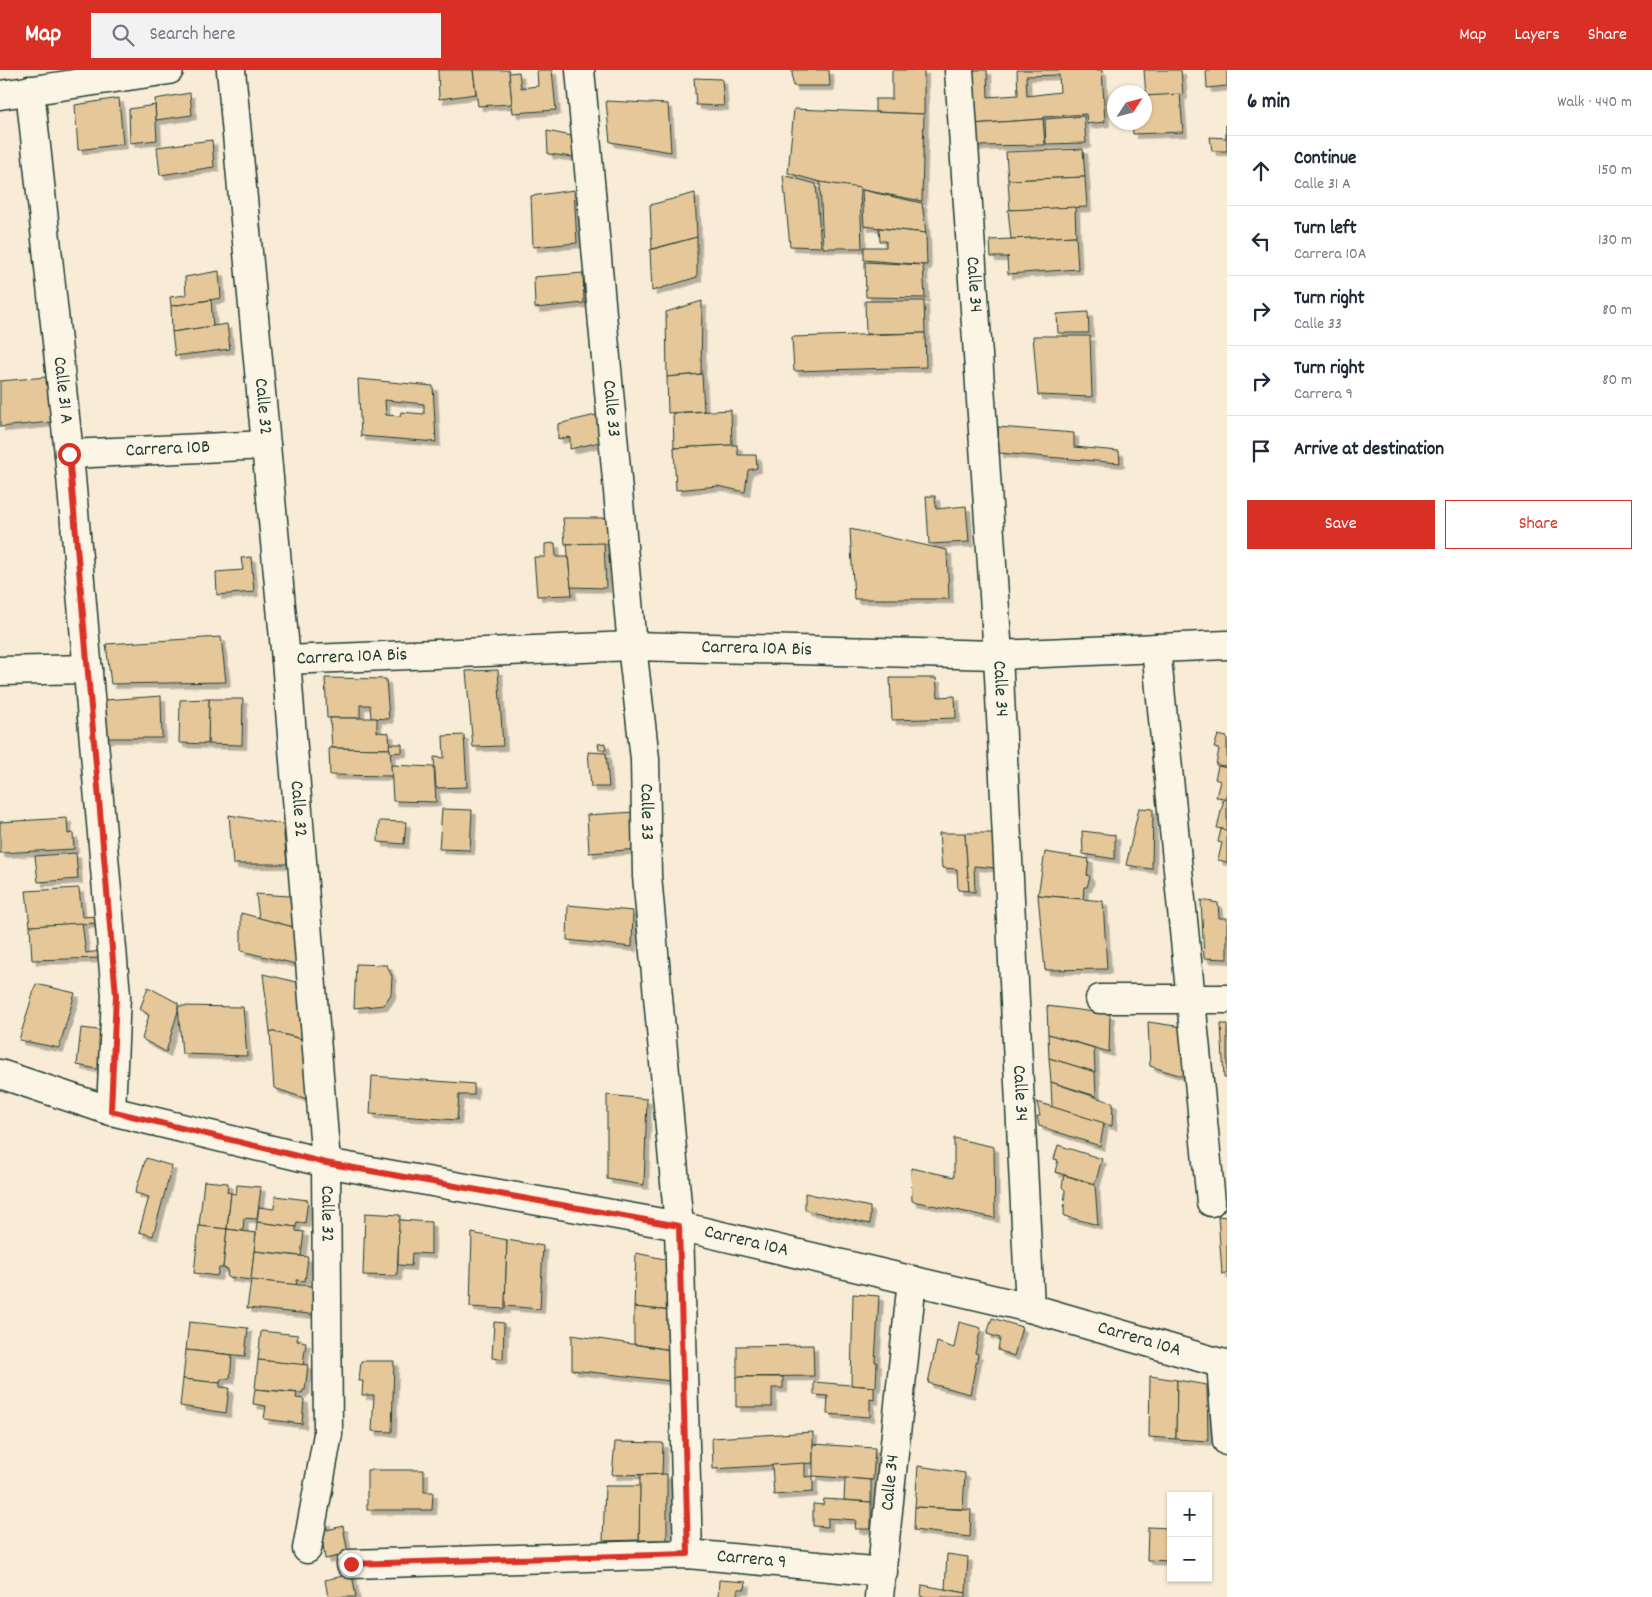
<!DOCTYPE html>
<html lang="en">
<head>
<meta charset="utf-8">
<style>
  body { margin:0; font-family:Dekko,sans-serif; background:#f2f2f3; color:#1f2937 }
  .controls { position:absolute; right:15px; bottom:15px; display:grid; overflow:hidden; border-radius:0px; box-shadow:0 1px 4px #0004 }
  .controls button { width:45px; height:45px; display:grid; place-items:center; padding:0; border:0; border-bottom:1px solid #e0e1e3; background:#fff; color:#1f2937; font:25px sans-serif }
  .compass { position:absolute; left:1107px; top:15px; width:45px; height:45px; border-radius:50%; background:#fff; box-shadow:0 1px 4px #0004; rotate:54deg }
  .stop { position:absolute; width:15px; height:15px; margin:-11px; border:4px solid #d93025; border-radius:50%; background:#fff }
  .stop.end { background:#d93025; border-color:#fff; box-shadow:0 1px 5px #0008 }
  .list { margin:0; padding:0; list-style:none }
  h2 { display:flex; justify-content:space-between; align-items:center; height:65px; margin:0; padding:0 20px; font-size:21px }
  h2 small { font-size:16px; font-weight:400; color:#747a83 }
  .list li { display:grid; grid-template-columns:32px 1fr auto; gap:15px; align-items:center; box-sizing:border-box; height:70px; padding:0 20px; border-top:1px solid #e0e1e3 }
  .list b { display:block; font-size:19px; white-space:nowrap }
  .list p { margin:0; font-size:16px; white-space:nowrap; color:#747a83 }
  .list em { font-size:16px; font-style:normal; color:#747a83 }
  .actions { display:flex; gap:10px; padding:15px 20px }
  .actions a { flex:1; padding:11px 0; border:1px solid #d93025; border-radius:0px; text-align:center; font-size:18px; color:#d93025 }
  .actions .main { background:#d93025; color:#fff }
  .icon { flex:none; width:28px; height:28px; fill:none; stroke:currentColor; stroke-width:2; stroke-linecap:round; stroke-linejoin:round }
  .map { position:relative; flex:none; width:1227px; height:1527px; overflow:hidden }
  header { display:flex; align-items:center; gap:30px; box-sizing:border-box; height:70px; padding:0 25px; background:#d93025; color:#fff }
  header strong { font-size:24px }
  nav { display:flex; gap:28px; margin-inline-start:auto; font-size:18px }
  .search { width:350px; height:45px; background:#f2f2f3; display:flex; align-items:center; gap:12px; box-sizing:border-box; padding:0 18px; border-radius:0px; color:#747a83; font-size:19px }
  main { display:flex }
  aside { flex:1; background:#fff }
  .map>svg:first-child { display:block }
  .building { fill:#e6c799; stroke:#1f3d34; fill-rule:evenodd; filter:url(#shadow) }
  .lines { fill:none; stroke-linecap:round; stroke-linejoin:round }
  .street-casing { stroke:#1f3d34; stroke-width:31 }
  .secondary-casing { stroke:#1f3d34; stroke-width:31 }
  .street { stroke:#fcf5e5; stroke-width:28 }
  .secondary { stroke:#fcf5e5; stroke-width:28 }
  .route { stroke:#d93025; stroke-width:6 }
  .labels { text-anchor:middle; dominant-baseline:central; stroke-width:5; stroke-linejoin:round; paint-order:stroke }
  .street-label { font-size:19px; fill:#1f3d34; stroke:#fcf5e5 }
</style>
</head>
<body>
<header>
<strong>Map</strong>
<div class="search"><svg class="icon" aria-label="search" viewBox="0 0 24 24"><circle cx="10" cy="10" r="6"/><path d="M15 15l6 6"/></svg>Search here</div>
<nav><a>Map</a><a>Layers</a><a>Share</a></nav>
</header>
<main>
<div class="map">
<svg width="1227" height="1527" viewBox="0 0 1227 1527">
  <defs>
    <filter id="shadow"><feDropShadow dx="4.5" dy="4.5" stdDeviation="0" flood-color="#0004"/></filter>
  </defs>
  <rect width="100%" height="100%" fill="#f8ecd6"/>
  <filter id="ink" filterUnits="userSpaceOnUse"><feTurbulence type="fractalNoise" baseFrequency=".02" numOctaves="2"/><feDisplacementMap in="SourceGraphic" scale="10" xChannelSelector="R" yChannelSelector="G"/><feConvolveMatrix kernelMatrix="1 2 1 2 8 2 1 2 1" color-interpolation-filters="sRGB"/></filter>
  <g filter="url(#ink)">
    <g class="building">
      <path d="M438,0H473L476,24L439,29Z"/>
      <path d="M473,0H509L512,34L478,36Z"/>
      <path d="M537,0H552L556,40L513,43L509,3L519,2L521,18L538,16Z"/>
      <path d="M792,0H829L830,16H793Z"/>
      <path d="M892,0H924V44L875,42V29H892Z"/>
      <path d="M968,0H987L988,27L1018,25L1017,0H1102L1105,52L1087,54L1086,44L1044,47L1043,49L972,54ZM1059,5L1060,22L1027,26L1026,6Z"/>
      <path d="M1144,0H1181L1183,25L1146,26Z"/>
      <path d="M1206,0H1227V16L1207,18Z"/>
      <path d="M694,8L722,9L724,36L696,35Z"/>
      <path d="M190,23L192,45L156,50L155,29Z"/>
      <path d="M1180,24L1183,62L1133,64L1132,52H1144V26Z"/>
      <path d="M119,28L123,74L78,80L75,35Z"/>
      <path d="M606,31L668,34L671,82L610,72Z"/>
      <path d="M155,35L157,70L130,73L129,39Z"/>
      <path d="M794,39L924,44L922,131L820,112L788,103Z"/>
      <path d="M1084,46L1086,73L1046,74L1045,49Z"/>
      <path d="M1043,49L1045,75L974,76L972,54Z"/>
      <path d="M1226,55L1227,81H1212L1210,67L1226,68Z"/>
      <path d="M547,61L572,66L573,87L548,84Z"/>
      <path d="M212,70L214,97L160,105L157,77Z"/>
      <path d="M1083,79L1085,107L1008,110L1006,82Z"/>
      <path d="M783,105L816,114L821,177L790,176Z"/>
      <path d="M1085,107L1087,137L1010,140L1008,110Z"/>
      <path d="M820,112L860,118L862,178H823Z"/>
      <path d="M574,120L577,173L533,177L531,126Z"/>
      <path d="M862,120L922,133L926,163L864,156Z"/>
      <path d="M695,123L697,167L652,179L650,135Z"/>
      <path d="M1075,137L1076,166L1011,169L1008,140Z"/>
      <path d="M879,158L926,163L927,195L864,190V177H886V171H880Z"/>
      <path d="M1076,166L1078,199L1008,204L1007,187H1009H991L990,170Z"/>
      <path d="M697,167V207L652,221L650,180Z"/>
      <path d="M865,192L923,195L925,228L866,227Z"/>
      <path d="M219,201L221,228L171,236L170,227L186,225L185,207Z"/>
      <path d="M583,203L584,233L535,238L534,207Z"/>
      <path d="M211,230L213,256L172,262L171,236Z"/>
      <path d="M702,231L701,304L667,307L666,242Z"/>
      <path d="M865,231H924L925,263L866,264Z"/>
      <path d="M1088,242L1089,263H1058L1057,244Z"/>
      <path d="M227,254L230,279L175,286L172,262Z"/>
      <path d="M925,263L926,297L794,301L792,267Z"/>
      <path d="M1033,266H1090L1092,327L1038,325Z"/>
      <path d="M702,304L704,341L668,343L667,307Z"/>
      <path d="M47,307L51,352L0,357V311Z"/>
      <path d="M358,309L433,316L436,372L361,366ZM385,330L424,334V344L401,342L400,346L386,345Z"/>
      <path d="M731,340L732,375L674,378L673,343Z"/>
      <path d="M604,343V371L570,379V367L558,369V354Z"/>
      <path d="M998,357L1074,363V377L1119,381L1120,393L999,383Z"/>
      <path d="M732,375H737L738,385H756L757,398L748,400L745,422L718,416L676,420L674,378Z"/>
      <path d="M926,426H935L936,439L966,436L969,472L929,474Z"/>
      <path d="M563,448H611L613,474H565Z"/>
      <path d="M850,459L947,480L949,529H854Z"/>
      <path d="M555,473L556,487H568L572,525L537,526L534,487H545V474Z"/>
      <path d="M604,473L606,518L571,517L567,474Z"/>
      <path d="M251,487L254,522L217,525L216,502L243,500L241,488Z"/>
      <path d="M221,567L226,612L111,614L106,574Z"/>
      <path d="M498,600L503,676L473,677L466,601Z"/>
      <path d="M325,608L386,609L389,649L371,648L370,635H360V648H327Z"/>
      <path d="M890,608H936L938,627L955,626L956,648L892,650Z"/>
      <path d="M161,626L162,668H104L105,630Z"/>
      <path d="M209,629H243L242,675L208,674Z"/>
      <path d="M209,629L208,674L179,673L180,630Z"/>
      <path d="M330,648H377V662L389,663L390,679L332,678Z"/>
      <path d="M464,665L467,717L436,718L434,687L444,688L443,666Z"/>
      <path d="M1218,665L1227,667V696L1216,695L1219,679L1214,678Z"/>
      <path d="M605,673L606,680H599L598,674Z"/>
      <path d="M389,674H402V682L390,683Z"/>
      <path d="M329,678L390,679L392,706L330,705Z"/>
      <path d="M588,682L606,683L609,717H591Z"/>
      <path d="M391,695L434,697L436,732L393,731Z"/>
      <path d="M1218,696L1227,698V728L1216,727L1220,711L1215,709Z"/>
      <path d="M1224,729L1227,730V760L1217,758Z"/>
      <path d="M1139,738L1153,739L1152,799L1126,795Z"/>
      <path d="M442,739L472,740L470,780L439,779Z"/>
      <path d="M635,742L638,779L589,783L587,745Z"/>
      <path d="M229,745L283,754L287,794H233Z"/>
      <path d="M67,748L68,764L73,763L74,779L0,783V752Z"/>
      <path d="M379,751L406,752L404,774L378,772Z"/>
      <path d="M1221,759L1227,760V792L1218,790L1222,773L1218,772Z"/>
      <path d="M1082,761L1115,765V789L1083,784Z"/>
      <path d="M939,763H965L969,821L958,820L957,799L942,798Z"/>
      <path d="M965,763H995L997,798L974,796L975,822L969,821Z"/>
      <path d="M1045,782L1089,789L1087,805L1090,807L1087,817H1084L1083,829L1038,825Z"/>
      <path d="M76,783L78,809L38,812L35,786Z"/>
      <path d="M79,818L82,847L97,846L98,853L30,856L26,821Z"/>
      <path d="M256,824L290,826L293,857L259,848Z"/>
      <path d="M1038,825L1103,831L1107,899L1045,900Z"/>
      <path d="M1201,830L1218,833L1219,848H1227V889L1204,888Z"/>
      <path d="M568,835L633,841L632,877L567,870Z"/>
      <path d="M241,843L293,857L296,894L241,881Z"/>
      <path d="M82,853L86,883L100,881L101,888L32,890L30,856Z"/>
      <path d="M356,894L387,895L392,907L391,924L384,935L354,938Z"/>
      <path d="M263,904L301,913L302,930H299L302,931L303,945H300L301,954H304L301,961L304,962L302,969L270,961Z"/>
      <path d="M36,914L75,923L59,978L19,970Z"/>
      <path d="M148,917L178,933V941L166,982L142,969L149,945L140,939Z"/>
      <path d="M178,936L243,937L247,986L182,984Z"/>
      <path d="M1047,936L1110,944L1109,982L1048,964Z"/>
      <path d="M1148,952L1183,957L1185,1007L1150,996Z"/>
      <path d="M1221,954H1227V1008H1224Z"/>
      <path d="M81,958L107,961L102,1000L77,995Z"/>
      <path d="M270,961L305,970L307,1029L274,1018Z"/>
      <path d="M1048,964L1094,978L1095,1002L1049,988Z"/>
      <path d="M1049,988L1095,1002L1096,1026L1051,1012Z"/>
      <path d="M372,1006L474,1014V1025H459L457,1050L370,1044Z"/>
      <path d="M1051,1012L1113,1033L1112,1056L1052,1037Z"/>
      <path d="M607,1025L647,1029L644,1115L607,1109Z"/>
      <path d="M1037,1032L1104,1053L1100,1076L1039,1056L1037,1046H1040Z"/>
      <path d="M954,1068L994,1077L995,1148L912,1131L911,1098L954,1107Z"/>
      <path d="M1058,1075L1102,1089L1095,1114L1055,1102L1058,1090L1054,1089Z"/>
      <path d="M146,1088L172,1096L153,1166L139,1162L149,1127L135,1123Z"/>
      <path d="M1064,1105L1095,1115L1098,1155L1064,1146L1065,1120L1062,1117Z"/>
      <path d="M204,1111L228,1113L227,1122L231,1123L227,1159L199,1156Z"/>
      <path d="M237,1115L261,1117L257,1149L244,1148L243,1161L227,1159L231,1123L236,1124Z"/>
      <path d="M805,1123L870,1137V1154L805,1140Z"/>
      <path d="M275,1126L308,1130L305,1153L297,1152L296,1157L257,1152L259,1137L274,1139Z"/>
      <path d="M365,1143L400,1145L397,1206L363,1205Z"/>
      <path d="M1218,1146L1227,1147V1203L1222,1204Z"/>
      <path d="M399,1150L431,1152V1184L412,1183L411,1196L398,1195Z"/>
      <path d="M257,1152L296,1157V1161L304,1162L301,1186L254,1181Z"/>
      <path d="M199,1156L227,1159L223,1198H219L217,1206L194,1203Z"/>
      <path d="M227,1159L256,1163L251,1210L227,1207L228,1199L223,1198Z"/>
      <path d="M472,1163L507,1170L505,1239L470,1237Z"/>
      <path d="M507,1170L543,1176L540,1239L505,1236Z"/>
      <path d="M254,1181L308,1187L305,1211L297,1210L296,1215L251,1210Z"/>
      <path d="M636,1183L669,1190V1203H665V1212L666,1215H670L673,1241L634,1237Z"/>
      <path d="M251,1210L320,1217V1245L247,1238Z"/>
      <path d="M853,1224L879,1226L875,1292H877L876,1317L851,1315Z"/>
      <path d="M634,1237L672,1241L671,1280L634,1274Z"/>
      <path d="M992,1248L1022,1257L1014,1286L998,1280L1000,1268L987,1264Z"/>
      <path d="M189,1252L248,1258L245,1286L186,1280Z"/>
      <path d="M494,1252L504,1253L503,1289L492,1288Z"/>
      <path d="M959,1252L981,1258L975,1283L978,1284L970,1324L928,1313L937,1272L954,1278Z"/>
      <path d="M261,1261L298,1265L297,1271L306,1272L303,1295L258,1290Z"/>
      <path d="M572,1265L671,1280V1311L572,1300Z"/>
      <path d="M813,1275L814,1306L737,1307V1276Z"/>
      <path d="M186,1280L232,1285L230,1309H221L220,1313L183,1309Z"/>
      <path d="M258,1290L308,1295L305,1320H303L302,1323L255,1319Z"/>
      <path d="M361,1291H394L392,1362L372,1361L374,1325H362L363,1311H359Z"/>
      <path d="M1150,1306L1177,1310L1176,1369L1149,1367Z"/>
      <path d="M736,1307H783V1318H772V1337H736Z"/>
      <path d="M183,1309L220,1313V1317L229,1318L226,1343L180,1336Z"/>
      <path d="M1177,1310L1207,1315L1208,1371L1176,1369Z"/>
      <path d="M814,1312L874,1317V1330L870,1329V1347L827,1344L828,1326L814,1325Z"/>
      <path d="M255,1319L297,1323L296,1328L304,1329L302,1354L264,1349L266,1336L253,1334Z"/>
      <path d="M813,1362V1393L713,1399L712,1368Z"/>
      <path d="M615,1372L663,1373L662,1404L612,1405Z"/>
      <path d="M813,1374L875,1378L873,1410L813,1406Z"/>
      <path d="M805,1393V1407L813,1406V1422L774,1425L772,1395Z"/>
      <path d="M918,1396L965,1403L963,1439L915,1437Z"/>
      <path d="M367,1400H424V1422H433L432,1440H367Z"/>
      <path d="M667,1404V1470H639L640,1405Z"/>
      <path d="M845,1408L871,1410V1432L844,1430Z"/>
      <path d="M605,1416H640L639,1470L603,1471Z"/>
      <path d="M824,1429L871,1432V1459H855L856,1450L828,1448V1457L813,1456V1434L823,1435Z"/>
      <path d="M915,1437L971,1440L970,1467L914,1460Z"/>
      <path d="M326,1451L327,1460L343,1456L348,1484L325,1489L320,1453Z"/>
      <path d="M1148,1457L1171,1458V1491L1147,1490Z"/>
      <path d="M947,1484L968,1487L966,1523L945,1519Z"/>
      <path d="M352,1504L356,1527H328L325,1510Z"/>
      <path d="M719,1510L746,1512L745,1519H738L737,1527H718Z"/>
      <path d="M922,1515L966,1523V1527H921Z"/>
    </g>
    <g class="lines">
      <defs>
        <g id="street">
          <path id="s1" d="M231,0L286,590L326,1093L328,1364L307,1479"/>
          <path id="s2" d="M580,0L632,576L645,689L647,806L679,1156L688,1484"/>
          <path id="s3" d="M959,0L998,585L1030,1238"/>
          <path id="s4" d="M30,20L69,384L116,925L111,1041"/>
          <path d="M0,25L169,0"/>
          <path id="s5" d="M69,384L266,375"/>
          <path d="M1156,578L1211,1132"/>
          <path id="s6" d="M286,590L632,576L998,585L1227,575"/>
          <path d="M0,601L88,599"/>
          <path d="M1100,929H1227"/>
          <path d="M1221,1293L1227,1371"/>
          <path id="s7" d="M351,1494L688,1484L883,1502"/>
          <path id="s8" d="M879,1527L912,1210"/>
        </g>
        <g id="secondary">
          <path id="s9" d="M0,1004L111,1041L326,1093L679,1156L1030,1238L1227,1295"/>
        </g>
      </defs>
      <use href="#street" class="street-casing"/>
      <use href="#secondary" class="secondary-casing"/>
      <use href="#street" class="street"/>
      <use href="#secondary" class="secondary"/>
    </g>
  </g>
  <g class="lines" filter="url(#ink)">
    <path class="route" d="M69,384L116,925L111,1041L326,1093L679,1156L688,1484L351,1494"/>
  </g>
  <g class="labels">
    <g class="street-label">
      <text stroke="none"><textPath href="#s3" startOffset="215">Calle 34</textPath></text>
      <text stroke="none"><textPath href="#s4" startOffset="302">Calle 31 A</textPath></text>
      <text stroke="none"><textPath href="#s1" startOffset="338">Calle 32</textPath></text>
      <text stroke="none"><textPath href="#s2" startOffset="340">Calle 33</textPath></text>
      <text stroke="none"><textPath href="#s5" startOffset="99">Carrera 10B</textPath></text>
      <text stroke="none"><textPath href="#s6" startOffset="471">Carrera 10A Bis</textPath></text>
      <text stroke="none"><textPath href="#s6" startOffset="66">Carrera 10A Bis</textPath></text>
      <text stroke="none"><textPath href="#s3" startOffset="620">Calle 34</textPath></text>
      <text stroke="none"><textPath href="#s1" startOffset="742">Calle 32</textPath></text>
      <text stroke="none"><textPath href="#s2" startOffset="745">Calle 33</textPath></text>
      <text stroke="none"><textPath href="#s3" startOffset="1025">Calle 34</textPath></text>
      <text stroke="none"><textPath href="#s1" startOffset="1148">Calle 32</textPath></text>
      <text stroke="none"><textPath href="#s9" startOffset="766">Carrera 10A</textPath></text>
      <text stroke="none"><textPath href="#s9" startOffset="1171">Carrera 10A</textPath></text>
      <text stroke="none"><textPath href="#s8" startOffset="115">Calle 34</textPath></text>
      <text stroke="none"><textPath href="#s7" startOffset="401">Carrera 9</textPath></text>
    </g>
  </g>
</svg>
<div class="controls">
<button>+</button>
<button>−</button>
</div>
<svg class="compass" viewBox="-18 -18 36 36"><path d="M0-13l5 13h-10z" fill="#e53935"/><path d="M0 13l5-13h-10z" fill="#747a83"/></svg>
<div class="stop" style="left:69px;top:384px"></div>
<div class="stop end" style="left:351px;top:1494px"></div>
</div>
<aside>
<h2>6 min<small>Walk · 440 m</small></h2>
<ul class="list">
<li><svg class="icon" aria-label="ahead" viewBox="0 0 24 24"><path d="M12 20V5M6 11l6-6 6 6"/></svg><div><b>Continue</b><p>Calle 31 A</p></div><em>150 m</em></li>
<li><svg class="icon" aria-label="left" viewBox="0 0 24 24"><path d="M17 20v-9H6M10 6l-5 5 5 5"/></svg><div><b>Turn left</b><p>Carrera 10A</p></div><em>130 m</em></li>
<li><svg class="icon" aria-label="right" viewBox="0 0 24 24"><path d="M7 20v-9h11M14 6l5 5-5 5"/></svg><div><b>Turn right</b><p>Calle 33</p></div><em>80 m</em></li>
<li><svg class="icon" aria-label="right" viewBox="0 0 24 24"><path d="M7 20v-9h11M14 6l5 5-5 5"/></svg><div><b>Turn right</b><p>Carrera 9</p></div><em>80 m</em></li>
<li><svg class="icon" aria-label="arrive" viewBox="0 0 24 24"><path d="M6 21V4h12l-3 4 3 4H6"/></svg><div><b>Arrive at destination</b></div></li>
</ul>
<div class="actions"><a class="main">Save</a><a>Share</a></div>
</aside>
</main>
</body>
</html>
